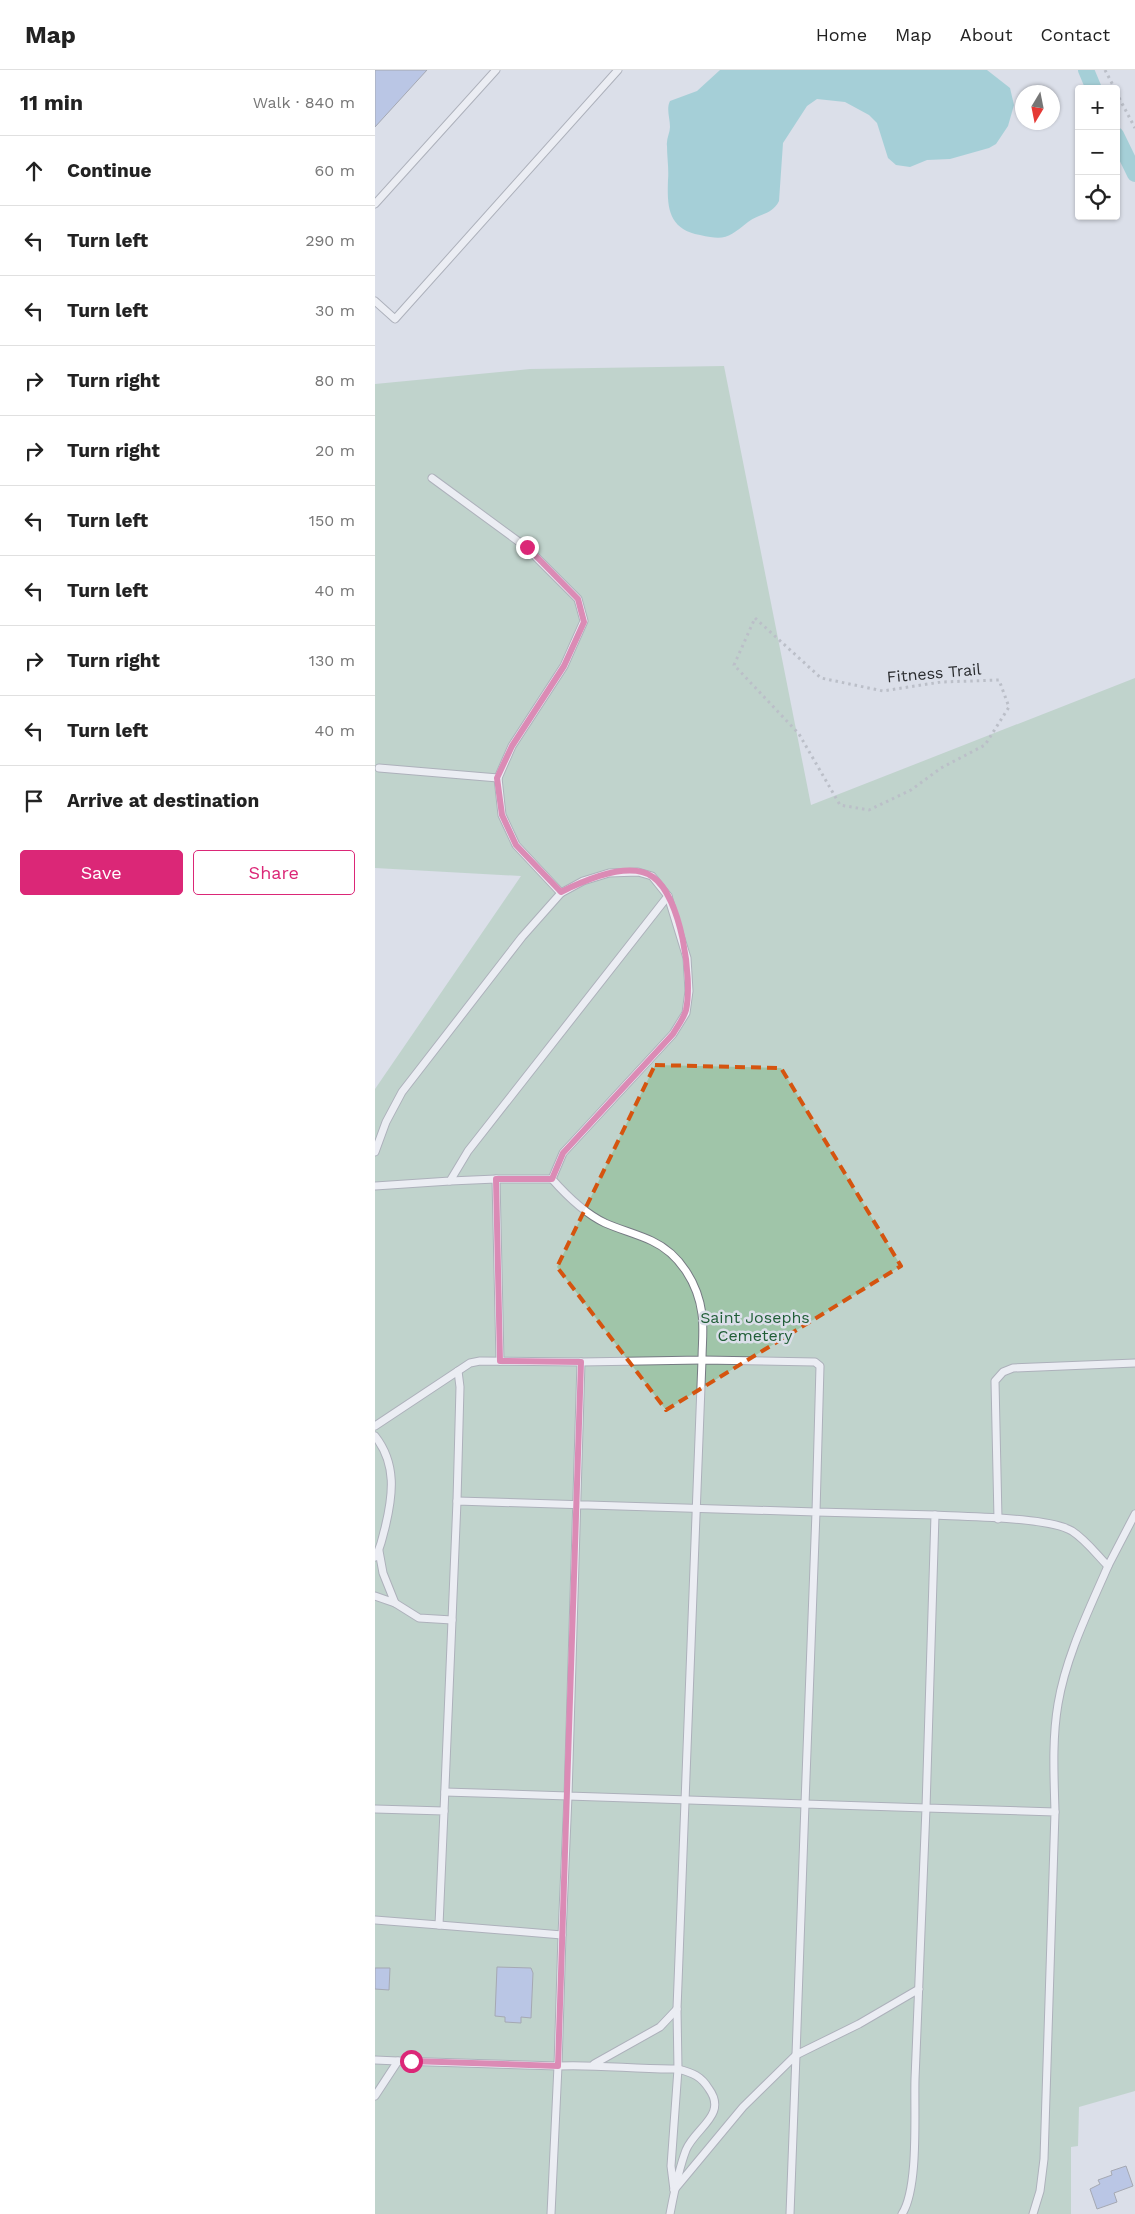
<!DOCTYPE html>
<html lang="en">
<head>
<meta charset="utf-8">
<style>
  body { margin:0; font-family:"Work Sans",sans-serif; background:#f6f6f6; color:#222 }
  .controls { position:absolute; right:15px; top:15px; display:grid; overflow:hidden; border-radius:5px; box-shadow:0 1px 4px #0004 }
  .controls button { width:45px; height:45px; display:grid; place-items:center; padding:0; border:0; border-bottom:1px solid #e0e0e0; background:#fff; color:#222; font:25px sans-serif }
  .compass { position:absolute; left:640px; top:15px; width:45px; height:45px; border-radius:50%; background:#fff; box-shadow:0 1px 4px #0004; rotate:190deg }
  .stop { position:absolute; width:15px; height:15px; margin:-11px; border:4px solid #db2777; border-radius:50%; background:#fff }
  .stop.end { background:#db2777; border-color:#fff; box-shadow:0 1px 5px #0008 }
  .list { margin:0; padding:0; list-style:none }
  h2 { display:flex; justify-content:space-between; align-items:center; height:65px; margin:0; padding:0 20px; font-size:21px }
  h2 small { font-size:16px; font-weight:400; color:#767676 }
  .list li { display:grid; grid-template-columns:32px 1fr auto; gap:15px; align-items:center; box-sizing:border-box; height:70px; padding:0 20px; border-top:1px solid #e0e0e0 }
  .list b { display:block; font-size:19px; white-space:nowrap }
  .list em { font-size:16px; font-style:normal; color:#767676 }
  .actions { display:flex; gap:10px; padding:15px 20px }
  .actions a { flex:1; padding:11px 0; border:1px solid #db2777; border-radius:5px; text-align:center; font-size:18px; color:#db2777 }
  .actions .main { background:#db2777; color:#fff }
  .icon { flex:none; width:28px; height:28px; fill:none; stroke:currentColor; stroke-width:2; stroke-linecap:round; stroke-linejoin:round }
  .map { position:relative; flex:none; width:760px; height:2144px; overflow:hidden }
  header { display:flex; align-items:center; gap:30px; box-sizing:border-box; height:70px; padding:0 25px; background:#fff; border-bottom:1px solid #e0e0e0 }
  header strong { font-size:24px }
  nav { display:flex; gap:28px; margin-inline-start:auto; font-size:18px }
  main { display:flex }
  aside { flex:1; background:#fff }
  .map>svg:first-child { display:block }
  .green { fill:#a0c5a9 }
  .water { fill:#65bdc1 }
  .lines { fill:none; stroke-linecap:round; stroke-linejoin:round }
  .canal { stroke:#65bdc1; stroke-width:16 }
  .building { fill:#92a8df; stroke:#646770 }
  .lane-casing { stroke:#767a83; stroke-width:9 }
  .path { stroke:#969aa1; stroke-width:3; stroke-dasharray:2.5 4; stroke-linecap:butt }
  .lane { stroke:#fff; stroke-width:7 }
  .route { stroke:#db2777; stroke-width:6 }
  .marked { fill:none; stroke:#d5540f; stroke-width:4; stroke-dasharray:10 6; stroke-linejoin:round }
  .labels { text-anchor:middle; dominant-baseline:central; stroke-width:5; stroke-linejoin:round; paint-order:stroke }
  .street-label { font-size:16px; fill:#292b2e; stroke:#dbdfe9 }
  .park-label { font-size:16px; fill:#205e37; stroke:#dbdfe9 }
</style>
</head>
<body>
<header>
<strong>Map</strong>
<nav><a>Home</a><a>Map</a><a>About</a><a>Contact</a></nav>
</header>
<main>
<aside>
<h2>11 min<small>Walk · 840 m</small></h2>
<ul class="list">
<li><svg class="icon" aria-label="ahead" viewBox="0 0 24 24"><path d="M12 20V5M6 11l6-6 6 6"/></svg><div><b>Continue</b></div><em>60 m</em></li>
<li><svg class="icon" aria-label="left" viewBox="0 0 24 24"><path d="M17 20v-9H6M10 6l-5 5 5 5"/></svg><div><b>Turn left</b></div><em>290 m</em></li>
<li><svg class="icon" aria-label="left" viewBox="0 0 24 24"><path d="M17 20v-9H6M10 6l-5 5 5 5"/></svg><div><b>Turn left</b></div><em>30 m</em></li>
<li><svg class="icon" aria-label="right" viewBox="0 0 24 24"><path d="M7 20v-9h11M14 6l5 5-5 5"/></svg><div><b>Turn right</b></div><em>80 m</em></li>
<li><svg class="icon" aria-label="right" viewBox="0 0 24 24"><path d="M7 20v-9h11M14 6l5 5-5 5"/></svg><div><b>Turn right</b></div><em>20 m</em></li>
<li><svg class="icon" aria-label="left" viewBox="0 0 24 24"><path d="M17 20v-9H6M10 6l-5 5 5 5"/></svg><div><b>Turn left</b></div><em>150 m</em></li>
<li><svg class="icon" aria-label="left" viewBox="0 0 24 24"><path d="M17 20v-9H6M10 6l-5 5 5 5"/></svg><div><b>Turn left</b></div><em>40 m</em></li>
<li><svg class="icon" aria-label="right" viewBox="0 0 24 24"><path d="M7 20v-9h11M14 6l5 5-5 5"/></svg><div><b>Turn right</b></div><em>130 m</em></li>
<li><svg class="icon" aria-label="left" viewBox="0 0 24 24"><path d="M17 20v-9H6M10 6l-5 5 5 5"/></svg><div><b>Turn left</b></div><em>40 m</em></li>
<li><svg class="icon" aria-label="arrive" viewBox="0 0 24 24"><path d="M6 21V4h12l-3 4 3 4H6"/></svg><div><b>Arrive at destination</b></div></li>
</ul>
<div class="actions"><a class="main">Save</a><a>Share</a></div>
</aside>
<div class="map">
<svg width="760" height="2144" viewBox="0 0 760 2144">
  <rect width="100%" height="100%" fill="#dbdfe9"/>
  <path class="green" d="M349,296L436,735L760,608V2021L704,2037L703,2076L696,2077V2144H0V1019L146,806L0,798V314L155,299Z"/>
  <path class="water" d="M345,0H612L635,18L639,35L633,56L621,74L614,78L575,89L552,90L535,97L521,95L513,88L502,53L494,45L470,32L442,29L432,36L408,73L404,131C397,145 385,143 373,152C354,167 351,171 325,165C293,159 292,137 293,110C294,99 292,87 292,76C291,69 295,63 295,57C295,48 291,39 295,31L322,21Z"/>
  <g class="lines">
    <g class="canal">
      <path d="M711,0L719,19"/>
      <path d="M741,65L760,104"/>
    </g>
  </g>
  <g class="building">
    <path d="M0,0H52L0,57Z"/>
    <path d="M122,1897L156,1898L158,1903L156,1948L146,1947V1953L130,1952V1947L120,1946Z"/>
    <path d="M0,1898H15L14,1920L0,1919Z"/>
    <path d="M751,2096L758,2116L739,2123L742,2132L722,2139L715,2119L725,2114L723,2110L737,2105L736,2101Z"/>
  </g>
  <g class="lines">
    <defs>
      <g id="lane">
        <path d="M0,134L121,0"/>
        <path d="M0,231L20,249L243,0"/>
        <path d="M57,408L151,477L203,529L209,551L189,596L137,676L123,708L127,745L141,775L186,823"/>
        <path d="M4,698L123,708"/>
        <path d="M0,1082L11,1052L27,1022L147,867L186,823L208,811L234,803L263,802L277,806L293,826L312,888L314,921L311,943L298,964L188,1083L177,1109C192,1126 209,1143 230,1153C246,1160 262,1164 277,1171C305,1184 323,1214 327,1244C329,1259 327,1275 327,1290L206,1292"/>
        <path d="M121,1109H177"/>
        <path d="M75,1111L121,1109L125,1291"/>
        <path d="M0,1116L75,1111L93,1081L293,826"/>
        <path d="M0,1356L95,1293L105,1291L206,1292L193,1726L430,1734L441,1442L82,1431L69,1741"/>
        <path d="M0,1366C22,1394 18,1425 10,1458C7,1468 6,1478 0,1487"/>
        <path d="M82,1431L85,1317L83,1301"/>
        <path d="M560,1445C592,1447 673,1447 697,1461C711,1470 722,1485 733,1496L760,1444"/>
        <path d="M623,1449L620,1311L628,1302L638,1298L760,1293"/>
        <path d="M0,1526L20,1533L8,1503L4,1481"/>
        <path d="M20,1533L44,1548L77,1550"/>
        <path d="M0,1739L69,1741L64,1855L0,1850"/>
        <path d="M680,1742C679,1706 677,1669 683,1634C691,1586 714,1540 733,1496"/>
        <path d="M64,1855L187,1865L193,1726L70,1722"/>
        <path d="M0,1990L23,1991L0,2026"/>
        <path d="M23,1991L183,1996L187,1865"/>
        <path d="M219,1994L285,1957L302,1939"/>
        <path d="M299,2120L368,2037L421,1985L415,2144"/>
        <path d="M176,2144L183,1996C223,1994 263,2000 303,1999L302,1939L327,1290L440,1292L445,1296L441,1442L560,1445L551,1738L680,1742L669,2089L665,2121L658,2144"/>
        <path d="M295,2144C299,2123 303,2101 311,2080C320,2058 353,2045 334,2019C326,2006 318,2003 303,1999L296,2096L299,2120"/>
        <path d="M527,2144C544,2118 539,2042 540,2009C544,1919 547,1828 551,1738L430,1734L421,1985L484,1954L544,1919"/>
      </g>
    </defs>
    <use href="#lane" class="lane-casing"/>
    <g class="path">
      <path d="M730,0L740,19"/>
      <path d="M741,22L760,58"/>
      <path d="M380,548L446,608L508,621L566,612L624,610L634,637L610,675L566,698L536,720L494,740L465,735L424,664L359,595Z"/>
    </g>
    <use href="#lane" class="lane"/>
  </g>
  <g class="lines">
    <path class="route" d="M36,1991L183,1996L206,1292L125,1291L121,1109H177L188,1083L298,964C302,957 309,948 311,940C318,908 306,827 278,807C254,790 208,811 186,822L141,775L127,745L122,708L137,676L189,596L209,552L203,529L152,477"/>
  </g>
  <path d="M0 0H760V2144H0ZM280,995L406,998L526,1196L291,1340L182,1197Z" fill="#dbdfe9" fill-opacity=".55" fill-rule="evenodd"/>
  <path class="marked" d="M280,995L406,998L526,1196L291,1340L182,1197Z"/>
  <g class="labels">
    <g class="street-label">
      <text transform="translate(559 603) rotate(-5)">Fitness Trail</text>
    </g>
    <g class="park-label">
      <text x="380" y="1247">Saint Josephs<tspan x="380" dy="18">Cemetery</tspan></text>
    </g>
  </g>
</svg>
<div class="controls">
<button>+</button>
<button>−</button>
<button><svg class="icon" aria-label="locate" viewBox="0 0 24 24"><circle cx="12" cy="12" r="6"/><path d="M12 2v4M12 18v4M2 12h4M18 12h4"/></svg></button>
</div>
<svg class="compass" viewBox="-18 -18 36 36"><path d="M0-13l5 13h-10z" fill="#e53935"/><path d="M0 13l5-13h-10z" fill="#767676"/></svg>
<div class="stop" style="left:36px;top:1991px"></div>
<div class="stop end" style="left:152px;top:477px"></div>
</div>
</main>
</body>
</html>
